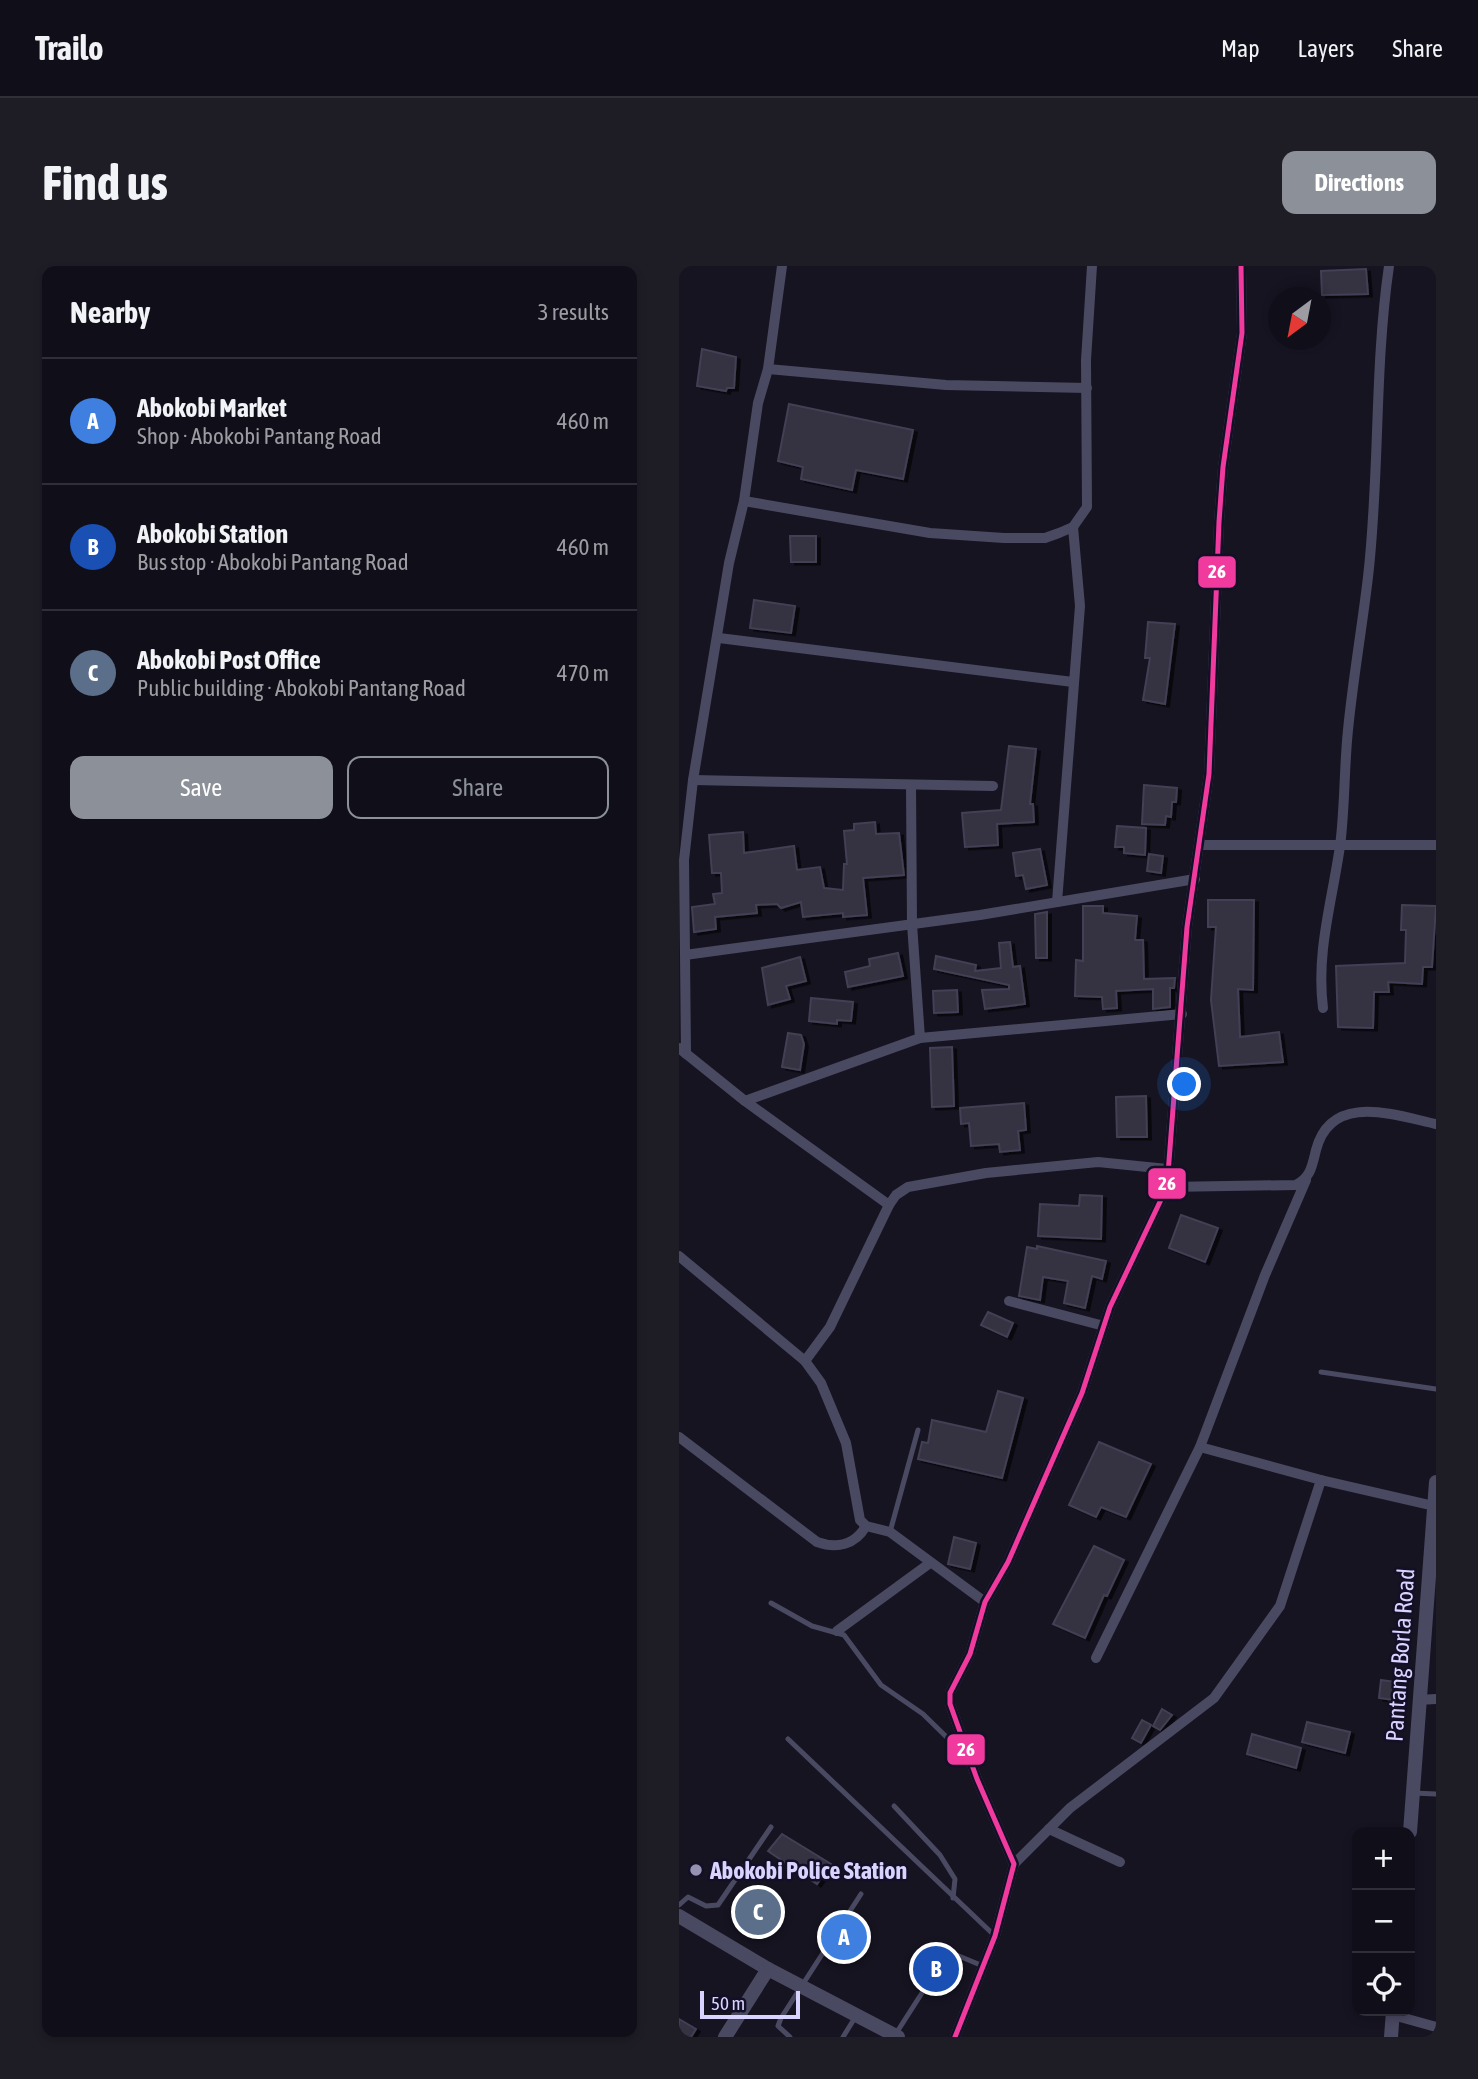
<!DOCTYPE html>
<html lang="en">
<head>
<meta charset="utf-8">
<style>
  body { margin:0; font-family:"Asap Condensed",sans-serif; background:#1e1d26; color:#f1f3f6 }
  .controls { position:absolute; right:21px; bottom:21px; display:grid; overflow:hidden; border-radius:14px; box-shadow:0 4px 10px #0003 }
  .controls button { width:63px; height:63px; display:grid; place-items:center; padding:0; border:0; border-bottom:2px solid #302f38; background:#100f19; color:#f1f3f6; font:35px sans-serif }
  .compass { position:absolute; left:589px; top:21px; width:63px; height:63px; border-radius:50%; background:#100f19; box-shadow:0 4px 10px #0003; rotate:212deg }
  .scale { position:absolute; left:21px; bottom:18px; width:100px; box-sizing:border-box; padding-left:7px; border:4px solid #d9d4ff; border-top:0; font-size:19px; line-height:24px; white-space:nowrap; color:#d9d4ff; -webkit-text-stroke:5px #130f26; paint-order:stroke }
  .you { position:absolute; left:506px; top:819px; width:24px; height:24px; margin:-18px; border:5px solid #fff; border-radius:50%; background:#1a73e8; box-shadow:0 0 0 10px #1a73e833 }
  .badge { display:grid; place-items:center; width:46px; height:46px; border-radius:50%; background:#8c9099; color:#fff; font-size:23px; font-weight:700 }
  .pin { position:absolute; translate:-50% -50%; border:4px solid #fff; box-shadow:0 2px 7px #0006 }
  .list { margin:0; padding:0; list-style:none }
  h2 { display:flex; justify-content:space-between; align-items:center; height:91px; margin:0; padding:0 28px; font-size:30px }
  h2 small { font-size:23px; font-weight:400; color:#9c9ca2 }
  .list li { display:grid; grid-template-columns:46px 1fr auto; gap:21px; align-items:center; box-sizing:border-box; height:126px; padding:0 28px; border-top:2px solid #302f38 }
  .list b { display:block; font-size:26px; white-space:nowrap }
  .list p { margin:0; font-size:23px; white-space:nowrap; color:#9c9ca2 }
  .list em { font-size:23px; font-style:normal; color:#9c9ca2 }
  .actions { display:flex; gap:14px; padding:21px 28px }
  .actions a { flex:1; padding:16px 0; border:2px solid #8c9099; border-radius:14px; text-align:center; font-size:24px; color:#8c9099 }
  .actions .main { background:#8c9099; color:#fff }
  .icon { flex:none; width:38px; height:38px; fill:none; stroke:currentColor; stroke-width:2; stroke-linecap:round; stroke-linejoin:round }
  .map { position:relative; flex:none; width:757px; height:1771px; overflow:hidden; border-radius:14px }
  header { display:flex; align-items:center; gap:42px; box-sizing:border-box; height:98px; padding:0 35px; background:#100f19; border-bottom:2px solid #302f38 }
  header strong { font-size:33px }
  nav { display:flex; gap:38px; margin-inline-start:auto; font-size:24px }
  .intro { display:flex; align-items:center; justify-content:space-between; box-sizing:border-box; height:168px; padding:0 42px }
  h1 { margin:0; font-size:49px }
  .button { padding:18px 32px; border-radius:14px; background:#8c9099; color:#fff; font-size:24px; font-weight:700 }
  main { display:flex; gap:42px; padding:0 42px }
  aside { flex:1; background:#100f19; border-radius:14px; box-shadow:0 4px 10px #0003 }
  .map>svg:first-child { display:block }
  .building { fill:#343243; stroke:#433f54; stroke-width:2; filter:url(#shadow) }
  .lines { fill:none; stroke-linecap:round; stroke-linejoin:round }
  .service { stroke:#4a4962; stroke-width:5 }
  .minor { stroke:#4a4962; stroke-width:10 }
  .tertiary { stroke:#4a4962; stroke-width:14 }
  .bus-1-casing { stroke:#130f26; stroke-width:10 }
  .bus-1 { stroke:#f13a9d; stroke-width:5 }
  .poi-dot { fill:#9591b1; stroke:#130f26; stroke-width:2.5 }
  .labels { text-anchor:middle; dominant-baseline:central; stroke-width:5; stroke-linejoin:round; paint-order:stroke }
  .street-label { font-size:24px; fill:#d9d4ff; stroke:#130f26 }
  .poi-label { font-size:24px; font-weight:bold; fill:#d9d4ff; stroke:#130f26; text-anchor:start }
  .line-badge { stroke:#130f26; stroke-width:2.5 }
  .badge-label { font-size:19px; text-anchor:middle; font-weight:bold; fill:#fff }
</style>
</head>
<body>
<header>
<strong>Trailo</strong>
<nav><a>Map</a><a>Layers</a><a>Share</a></nav>
</header>
<div class="intro"><h1>Find us</h1><a class="button">Directions</a></div>
<main>
<aside>
<h2>Nearby<small>3 results</small></h2>
<ul class="list">
<li><span class="badge" style="background:#3f7fe0">A</span><div><b>Abokobi Market</b><p>Shop · Abokobi Pantang Road</p></div><em>460 m</em></li>
<li><span class="badge" style="background:#1a4fb4">B</span><div><b>Abokobi Station</b><p>Bus stop · Abokobi Pantang Road</p></div><em>460 m</em></li>
<li><span class="badge" style="background:#5c6f8a">C</span><div><b>Abokobi Post Office</b><p>Public building · Abokobi Pantang Road</p></div><em>470 m</em></li>
</ul>
<div class="actions"><a class="main">Save</a><a>Share</a></div>
</aside>
<div class="map">
<svg width="757" height="1771" viewBox="0 0 757 1771">
  <defs>
    <filter id="shadow"><feDropShadow dx="4" dy="2.5" stdDeviation="0" flood-color="#0009"/></filter>
  </defs>
  <rect width="100%" height="100%" fill="#161421"/>
  <g class="building">
    <path d="M687,3L689,28L643,29L642,5Z"/>
    <path d="M23,83L57,91L55,122H48L47,125L18,120Z"/>
    <path d="M110,138L234,164L224,213L177,204L173,224L122,213L124,201L99,195Z"/>
    <path d="M111,270H137V296H112Z"/>
    <path d="M75,334L116,340L112,367L71,362Z"/>
    <path d="M469,356L496,358L486,438L464,434L471,392H466Z"/>
    <path d="M330,480L357,483L351,538H354L355,556L318,558L319,579L286,581L283,547L322,544Z"/>
    <path d="M465,519L498,522L497,536H493L492,551L487,550L486,559L463,558Z"/>
    <path d="M196,556L197,568L220,567L225,609L184,612L188,649L164,651V647L124,651L122,636L102,642L98,638L77,639L78,647L36,651L37,663L15,666L13,641L36,638L34,628L43,627L42,607H33L30,569L64,566L65,587L115,580L118,604L141,601L145,622L164,624L165,598H168L165,565L175,564V558Z"/>
    <path d="M438,560L467,562L466,589L445,587V581H436Z"/>
    <path d="M361,583L368,619L347,623L344,609L337,610L334,587Z"/>
    <path d="M470,588L484,590L482,607L468,605Z"/>
    <path d="M529,634H575L574,724L559,723L561,771L600,766L604,796L540,800L532,734L537,661H529Z"/>
    <path d="M723,639L757,640L753,701H744L743,718L709,716L710,726H695L694,762L659,761L657,700L726,697L727,664H722Z"/>
    <path d="M404,640H424V647L458,650L456,674H464L465,713L496,712L495,722H491V741L474,743V723L437,725L438,742L424,743L423,731L396,730L397,694L404,695Z"/>
    <path d="M368,646V692H357L356,648Z"/>
    <path d="M331,676L334,701L341,700L346,738L306,743L303,724L330,723V719L255,703L257,690L297,699L296,705L322,702L320,677Z"/>
    <path d="M219,687L224,710L169,721L166,706L191,700L190,693Z"/>
    <path d="M121,691L127,715L107,720L111,733L89,739L83,702Z"/>
    <path d="M278,724L279,746L255,747L254,725Z"/>
    <path d="M132,732L174,736L172,755L158,754V758L130,755Z"/>
    <path d="M109,767L122,769L125,778L121,804L103,801Z"/>
    <path d="M273,781L275,840L253,841L251,782Z"/>
    <path d="M467,830L468,871H438L437,831Z"/>
    <path d="M345,837L347,864L339,865L341,884L321,886L320,878L292,880L290,857L282,858L281,842Z"/>
    <path d="M401,929L423,930L422,973L359,970L361,938L400,940Z"/>
    <path d="M502,949L539,962L526,996L490,982Z"/>
    <path d="M358,980L427,995L423,1013L413,1010L406,1042L385,1037L389,1015L364,1011L361,1034L340,1030L348,981L358,983Z"/>
    <path d="M309,1046L334,1057L328,1071L302,1059Z"/>
    <path d="M319,1125L344,1132L323,1212L239,1193L243,1176L249,1177L253,1154L307,1166Z"/>
    <path d="M420,1176L472,1198L447,1251L422,1241L417,1251L390,1239Z"/>
    <path d="M275,1271L297,1277L291,1303L269,1298Z"/>
    <path d="M415,1280L445,1294L428,1330L425,1329L406,1372L374,1358Z"/>
    <path d="M702,1414L717,1416L715,1434L700,1432Z"/>
    <path d="M483,1443L493,1449L481,1464L474,1460Z"/>
    <path d="M463,1454L472,1459L462,1477L453,1472Z"/>
    <path d="M628,1456L671,1466L666,1487L623,1476Z"/>
    <path d="M573,1468L622,1482L617,1502L568,1488Z"/>
    <path d="M103,1568L152,1598L138,1618L89,1585Z"/>
    <path d="M0,1753L17,1763L12,1771H0Z"/>
  </g>
  <g class="lines">
    <g class="service">
      <path d="M642,1106L757,1123"/>
      <path d="M211,1266L239,1164"/>
      <path d="M92,1337L133,1360L165,1369L202,1419L244,1448L288,1491"/>
      <path d="M109,1473L316,1670"/>
      <path d="M734,1527L757,1528"/>
      <path d="M215,1540L261,1589L276,1613L274,1632"/>
      <path d="M0,1639L9,1631L27,1640L39,1639L92,1561"/>
      <path d="M216,1769L266,1691L275,1688L304,1700"/>
      <path d="M111,1771L99,1760L102,1752L182,1628"/>
      <path d="M164,1771L177,1750"/>
    </g>
    <g class="minor">
      <path d="M103,0L89,103L79,137L65,235L50,297L14,514L5,594L6,689L301,649L516,613"/>
      <path d="M89,103L267,119L408,122"/>
      <path d="M65,235L251,267L325,272H366L380,267L394,261L408,241L407,94L413,0"/>
      <path d="M40,372L394,416"/>
      <path d="M14,514L314,520"/>
      <path d="M232,519L233,658L241,772L503,748"/>
      <path d="M522,579H757"/>
      <path d="M378,636L401,340L394,261"/>
      <path d="M6,689L7,788"/>
      <path d="M644,742C637,686 653,636 661,580C666,542 665,502 669,464C674,413 683,362 689,311C701,208 695,103 710,0"/>
      <path d="M0,782L66,835L210,939L217,929L229,921L307,907L419,896L488,903"/>
      <path d="M66,835L241,772"/>
      <path d="M488,921L617,919C632,911 633,900 637,884C652,826 715,849 757,858"/>
      <path d="M0,990L126,1095L142,1117L167,1177L181,1254L187,1260L211,1266L306,1336"/>
      <path d="M330,1035L425,1060"/>
      <path d="M126,1095L151,1061L210,939"/>
      <path d="M0,1171L138,1276C158,1283 176,1279 187,1260"/>
      <path d="M521,1181L642,1214"/>
      <path d="M158,1365L251,1297"/>
      <path d="M417,1392L521,1181L586,1009L627,914"/>
      <path d="M739,1434L757,1433"/>
      <path d="M370,1563L441,1596"/>
      <path d="M335,1598L391,1542L535,1432L601,1340L642,1214L755,1240"/>
      <path d="M714,1749L757,1761"/>
      <path d="M276,1771L316,1670L335,1598L298,1513L271,1438V1427L291,1388L306,1336L329,1296L403,1127L431,1041L488,921L508,661L530,508L540,256L544,201L563,67L562,0"/>
    </g>
    <g class="tertiary">
      <path d="M731,1566L757,1216"/>
      <path d="M0,1650L89,1703L219,1771"/>
      <path d="M46,1771L89,1703"/>
      <path d="M712,1771L714,1745"/>
    </g>
    <defs>
      <path id="bus-1" d="M276,1771L316,1670L335,1598L298,1513L271,1438V1427L291,1388L306,1336L329,1296L403,1127L431,1041L488,921L508,661L530,508L540,256L544,201L563,67L562,0"/>
    </defs>
    <use href="#bus-1" class="bus-1-casing"/>
    <use href="#bus-1" class="bus-1"/>
  </g>
  <circle class="poi-dot" cx="17" cy="1604" r="7"/>
  <g class="labels">
    <g class="street-label">
      <text transform="translate(721 1389) rotate(-86)">Pantang Borla Road</text>
    </g>
    <g class="poi-label">
      <text x="31" y="1604">Abokobi Police Station</text>
    </g>
  </g>
  <g class="line-badge">
    <rect x="518" y="289" width="40" height="34" rx="7" fill="#f13a9d"/>
    <rect x="468" y="901" width="40" height="33" rx="7" fill="#f13a9d"/>
    <rect x="267" y="1467" width="40" height="33" rx="7" fill="#f13a9d"/>
  </g>
  <g class="badge-label">
    <text x="538" y="312">26</text>
    <text x="488" y="924">26</text>
    <text x="287" y="1490">26</text>
  </g>
</svg>
<div class="controls">
<button>+</button>
<button>−</button>
<button><svg class="icon" aria-label="locate" viewBox="0 0 24 24"><circle cx="12" cy="12" r="6"/><path d="M12 2v4M12 18v4M2 12h4M18 12h4"/></svg></button>
</div>
<svg class="compass" viewBox="-18 -18 36 36"><path d="M0-13l5 13h-10z" fill="#e53935"/><path d="M0 13l5-13h-10z" fill="#9c9ca2"/></svg>
<div class="scale">50 m</div>
<div class="you"></div>
<div class="pin badge" style="left:165px;top:1671px;background:#3f7fe0">A</div>
<div class="pin badge" style="left:257px;top:1703px;background:#1a4fb4">B</div>
<div class="pin badge" style="left:79px;top:1646px;background:#5c6f8a">C</div>
</div>
</main>
</body>
</html>
